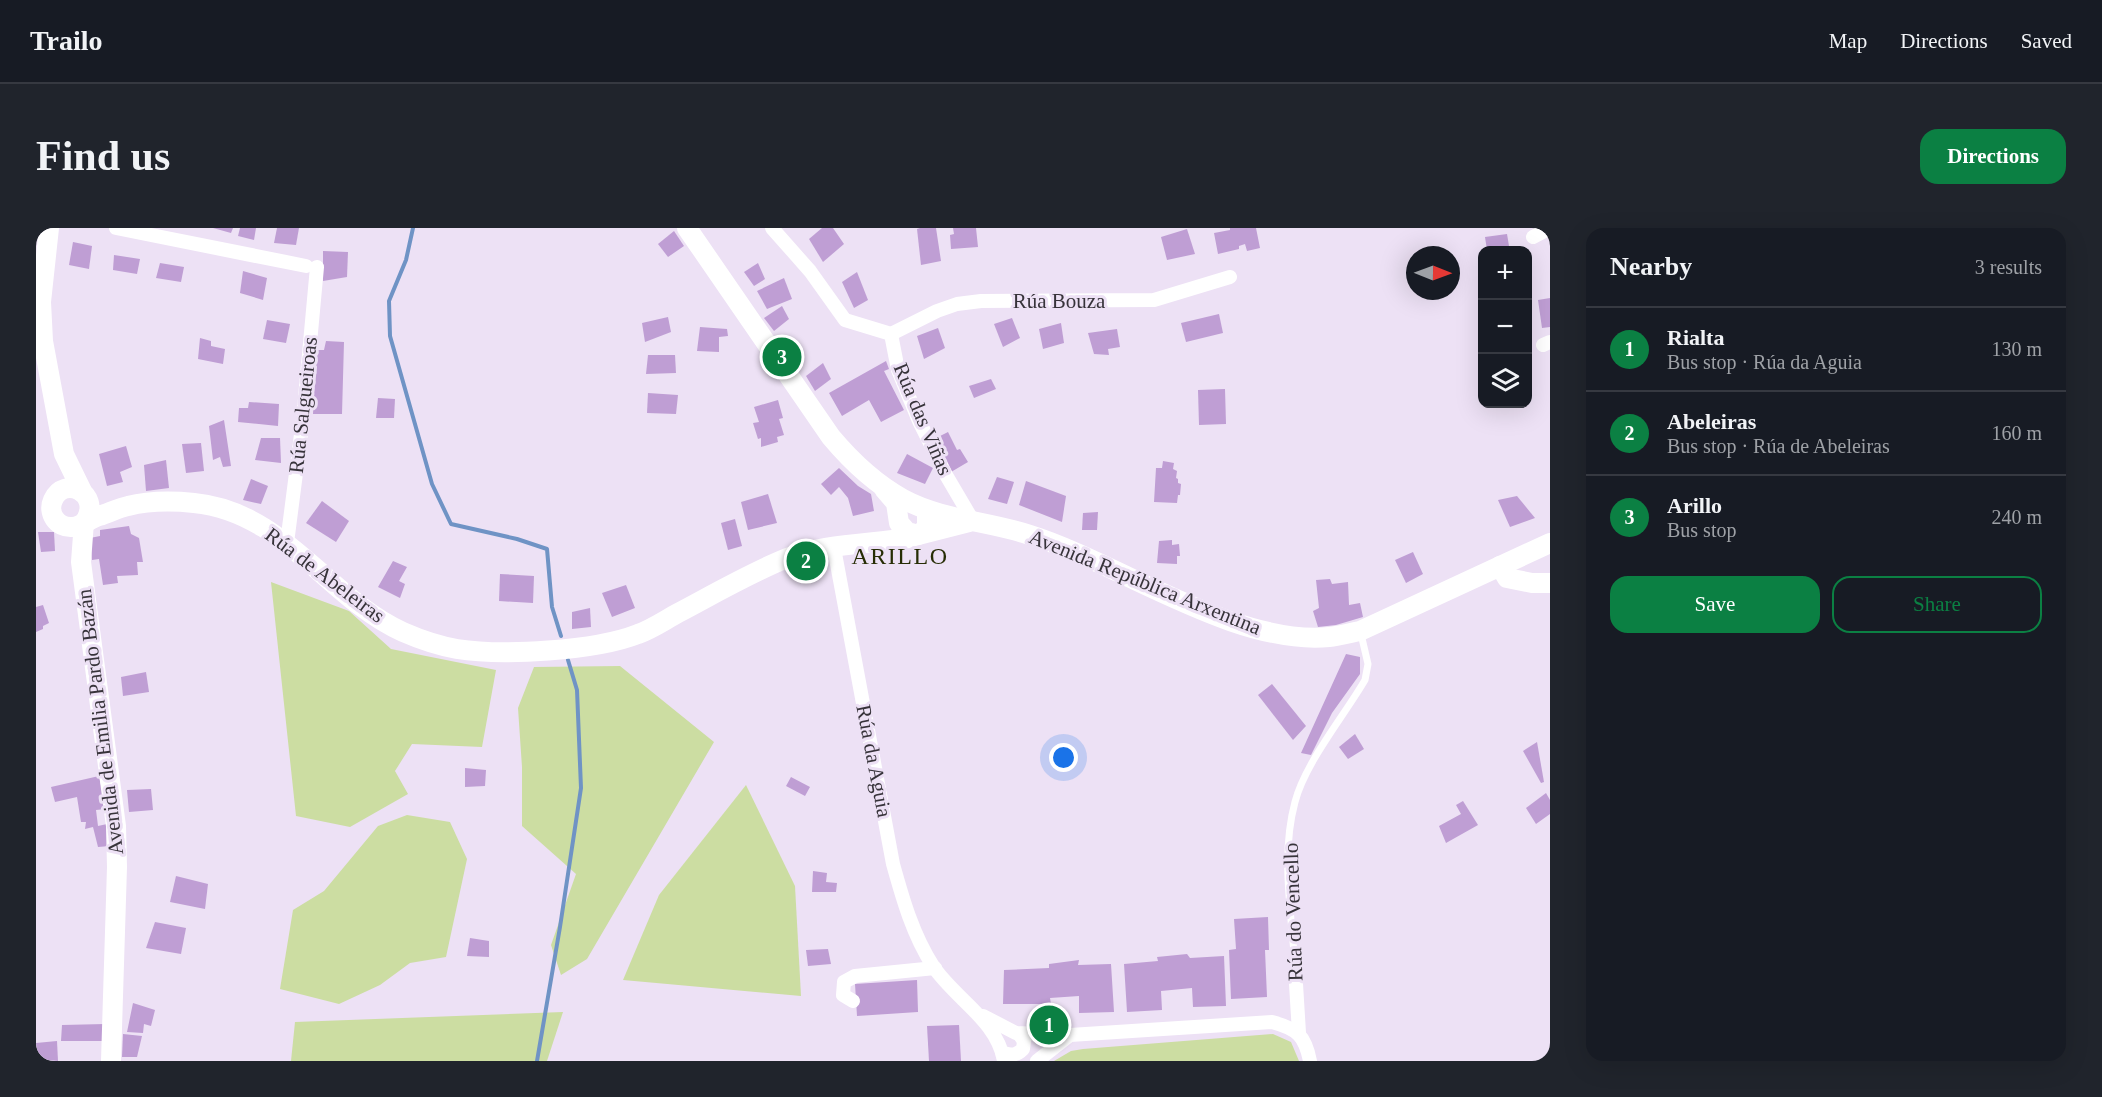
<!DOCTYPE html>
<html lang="en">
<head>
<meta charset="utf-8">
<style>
  body { margin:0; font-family:"Times New Roman",serif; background:#20242c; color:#f1f3f6 }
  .controls { position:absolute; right:18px; top:18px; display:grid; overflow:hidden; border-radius:12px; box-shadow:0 6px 24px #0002 }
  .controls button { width:54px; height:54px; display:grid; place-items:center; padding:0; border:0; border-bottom:2px solid #363941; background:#171b24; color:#f1f3f6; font:30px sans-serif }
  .compass { position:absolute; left:1370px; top:18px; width:54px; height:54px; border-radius:50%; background:#171b24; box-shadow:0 6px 24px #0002; rotate:91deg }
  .you { position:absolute; left:1028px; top:530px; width:21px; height:21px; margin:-15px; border:4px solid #fff; border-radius:50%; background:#1a73e8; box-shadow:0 0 0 9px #1a73e833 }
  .badge { display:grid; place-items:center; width:39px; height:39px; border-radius:50%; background:#0b8043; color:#fff; font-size:20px; font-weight:700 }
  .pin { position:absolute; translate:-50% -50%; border:3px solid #fff; box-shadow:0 2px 6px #0006 }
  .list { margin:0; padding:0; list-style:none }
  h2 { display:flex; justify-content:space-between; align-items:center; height:78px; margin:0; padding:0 24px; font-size:26px }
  h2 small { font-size:20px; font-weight:400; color:#9ea1a6 }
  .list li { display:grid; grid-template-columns:39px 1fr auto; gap:18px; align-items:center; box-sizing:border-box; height:84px; padding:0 24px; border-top:2px solid #363941 }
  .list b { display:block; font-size:22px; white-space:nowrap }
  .list p { margin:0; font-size:20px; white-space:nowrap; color:#9ea1a6 }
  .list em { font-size:20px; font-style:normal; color:#9ea1a6 }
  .actions { display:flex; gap:12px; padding:18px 24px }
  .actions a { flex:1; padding:14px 0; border:2px solid #0b8043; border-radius:18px; text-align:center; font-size:21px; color:#0b8043 }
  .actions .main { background:#0b8043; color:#fff }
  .icon { flex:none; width:33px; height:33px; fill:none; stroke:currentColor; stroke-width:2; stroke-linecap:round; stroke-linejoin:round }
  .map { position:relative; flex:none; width:1514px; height:833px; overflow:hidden; border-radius:18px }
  header { display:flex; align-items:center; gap:36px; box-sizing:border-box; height:84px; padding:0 30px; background:#171b24; border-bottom:2px solid #363941 }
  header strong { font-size:28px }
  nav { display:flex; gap:33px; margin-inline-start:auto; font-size:21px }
  .intro { display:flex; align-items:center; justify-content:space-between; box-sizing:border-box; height:144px; padding:0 36px }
  h1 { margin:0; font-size:42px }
  .button { padding:15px 27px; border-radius:18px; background:#0b8043; color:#fff; font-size:21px; font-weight:700 }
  main { display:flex; gap:36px; padding:0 36px }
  aside { flex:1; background:#171b24; border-radius:18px; box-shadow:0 6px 24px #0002 }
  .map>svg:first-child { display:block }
  .green { fill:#ccdda2 }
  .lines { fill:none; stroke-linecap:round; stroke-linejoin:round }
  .stream { stroke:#6f93c5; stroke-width:4 }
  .building { fill:#bf9ed4 }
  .lane { stroke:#fff; stroke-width:7 }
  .street { stroke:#fff; stroke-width:14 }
  .secondary { stroke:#fff; stroke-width:20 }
  .labels { text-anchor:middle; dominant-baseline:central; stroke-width:6; stroke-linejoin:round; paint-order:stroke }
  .street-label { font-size:21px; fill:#37333a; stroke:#ede1f5 }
  .quarter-label { font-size:24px; letter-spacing:1.5px; fill:#272d05; stroke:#ede1f5 }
</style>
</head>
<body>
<header>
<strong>Trailo</strong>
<nav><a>Map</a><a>Directions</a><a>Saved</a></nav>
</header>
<div class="intro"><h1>Find us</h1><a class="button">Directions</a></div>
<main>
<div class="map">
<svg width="1514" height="833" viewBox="0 0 1514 833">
  <rect width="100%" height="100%" fill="#ede1f5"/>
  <g class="green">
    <path d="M235,354L313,383L355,421L460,442L446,519L376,516L359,543L372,566L314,599L260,588Z"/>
    <path d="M584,438L678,514L551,731L525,747L515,717L540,646L486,598V539L482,480L498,439Z"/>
    <path d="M710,557L759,658L765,768L587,752L623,667Z"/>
    <path d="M371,587L414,594L431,631L410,729L374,735L344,757L303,776L244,761L257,682L288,663L342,598Z"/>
    <path d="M527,784L511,833H255L259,794Z"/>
    <path d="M1237,806L1255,814L1263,833H1018L1035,823L1047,821Z"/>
  </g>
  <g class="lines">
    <g class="stream">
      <path d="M377,0L370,32L353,73L354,108L396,256L415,296L481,311L511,321L516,379L525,408"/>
      <path d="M501,833L524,699L545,560L541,462L532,432"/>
    </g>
  </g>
  <g class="building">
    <path d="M177,0H197L195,5Z"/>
    <path d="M204,0H220L218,12L202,8Z"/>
    <path d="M241,0H263L260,17L238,15Z"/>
    <path d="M786,0H797L808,16L787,34L773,11Z"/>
    <path d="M884,0H900L905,33L885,37L881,1Z"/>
    <path d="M917,0H940L942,19L915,21L914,7L918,6Z"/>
    <path d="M1194,0H1220L1224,20L1211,23L1209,16L1203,18V21L1182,26L1178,5L1194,2Z"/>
    <path d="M1151,1L1159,26L1131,32L1125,9Z"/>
    <path d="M638,3L648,18L632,29L622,16Z"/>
    <path d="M1471,6L1473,18L1451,22L1449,9Z"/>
    <path d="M37,14L56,18L53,41L33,37Z"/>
    <path d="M287,23L312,24L311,49L287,53Z"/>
    <path d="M78,27L104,31L101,46L77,42Z"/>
    <path d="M124,35L148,39L145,54L120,50Z"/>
    <path d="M722,35L729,51L718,58L708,44Z"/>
    <path d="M207,43L231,50L227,72L204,65Z"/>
    <path d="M821,44L832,72L818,80L806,54Z"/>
    <path d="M748,50L756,71L731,81L721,63Z"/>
    <path d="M1514,70V99L1506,100L1502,72Z"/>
    <path d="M746,78L753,91L738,103L728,90Z"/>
    <path d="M1183,86L1187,105L1150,114L1145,95Z"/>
    <path d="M632,89L635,104L609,114L606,95Z"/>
    <path d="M976,90L984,110L967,119L958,96Z"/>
    <path d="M231,92L254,96L250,115L227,111Z"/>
    <path d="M1025,95L1028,115L1007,121L1003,101Z"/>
    <path d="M664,99L691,101L692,108L683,109V124L661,123Z"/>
    <path d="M902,100L909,120L888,131L881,108Z"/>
    <path d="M1081,101L1084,119L1072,121L1073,127L1058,126L1052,105Z"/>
    <path d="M164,110L175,113V118L189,121L187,136L162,131Z"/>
    <path d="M290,113L308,114L306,186H277L280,122H288Z"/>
    <path d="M612,127H639L640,145L610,146Z"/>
    <path d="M850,133L853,141L848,143L868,182L845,194L833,172L806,188L793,165Z"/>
    <path d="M787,135L795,151L779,163L770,148Z"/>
    <path d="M955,151L960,161L938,170L933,158Z"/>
    <path d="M1189,161L1190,196L1163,197L1162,162Z"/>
    <path d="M612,165L642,167L640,186L611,185Z"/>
    <path d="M342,170L359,171L358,190H340Z"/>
    <path d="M742,172L747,190L743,191L748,207L741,209L742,214L725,219V210L722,211L717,195L723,194L718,179Z"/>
    <path d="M213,174L243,176L242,198L202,194L203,180H212Z"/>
    <path d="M188,192L195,238L187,239L184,229L177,232L173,198Z"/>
    <path d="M912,204L921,222L924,221L932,234L915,244L898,211Z"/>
    <path d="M225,210H244L245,235L219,232Z"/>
    <path d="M165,215L168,243L150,245L146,216Z"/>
    <path d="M90,218L96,239L84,244L87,254L71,258L63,226Z"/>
    <path d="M871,226L897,240L889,256L861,245Z"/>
    <path d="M130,232L133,260L110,263L108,237Z"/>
    <path d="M1127,233L1138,235L1137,241L1141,243L1140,250L1142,251V255L1145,256L1144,267H1142L1141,275L1118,274L1120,240H1126Z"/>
    <path d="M803,240L822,258L835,266L838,283L817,288L812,270L803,259L795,267L785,256Z"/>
    <path d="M961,249L978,254L971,276L952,271Z"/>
    <path d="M215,251L232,258L225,276L207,272Z"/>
    <path d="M990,253L1030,268L1026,294L983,277Z"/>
    <path d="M732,266L741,295L712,302L705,274Z"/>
    <path d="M1481,268L1499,290L1474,299L1462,272Z"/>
    <path d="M286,273L313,293L300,314L270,295Z"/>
    <path d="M1062,284L1061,302H1046L1047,285Z"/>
    <path d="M699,291L706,318L692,322L685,295Z"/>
    <path d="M93,298L95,306L103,310L107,334H101L102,347L81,348L82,355L67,357L63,331L56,332L54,310L64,308V302Z"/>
    <path d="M2,304H18L19,323L5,324Z"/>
    <path d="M1136,312V317L1143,316L1144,328H1141V336L1121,335L1123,313Z"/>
    <path d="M1377,324L1387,346L1370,355L1359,332Z"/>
    <path d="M357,333L371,339L363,353L369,356L364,370L342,359Z"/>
    <path d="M464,346L498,348L497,375L463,373Z"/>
    <path d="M1294,351L1296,356L1312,354L1313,377L1324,375L1327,389L1300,397L1282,399L1277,383L1283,380L1280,352Z"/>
    <path d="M590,357L599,380L576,389L566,365Z"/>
    <path d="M7,377L13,395L7,398V401L0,404V379Z"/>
    <path d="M554,380L555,399L536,401V384Z"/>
    <path d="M1310,426L1324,429V446L1296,485L1275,527L1265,525Z"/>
    <path d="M110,444L113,464L87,468L85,449Z"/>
    <path d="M1236,456L1270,498L1257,512L1222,467Z"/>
    <path d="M1319,506L1328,521L1312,531L1303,519Z"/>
    <path d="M1501,514L1508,554L1505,555L1487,523Z"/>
    <path d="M429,540L450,542L449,558L429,559Z"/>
    <path d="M63,548L70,581L60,582L62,598L71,596L74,618L62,619L57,599L49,601L50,594H45L41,569L19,574L15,559Z"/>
    <path d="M755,549L774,559L769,568L750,558Z"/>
    <path d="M115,561L117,582L93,584L91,562Z"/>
    <path d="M1510,565L1514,572V586L1500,596L1490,580Z"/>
    <path d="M1427,573L1442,597L1410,615L1403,598L1425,586L1420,577Z"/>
    <path d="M777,643L791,645L790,654L801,655L800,664H776Z"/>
    <path d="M140,648L172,656L169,681L134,674Z"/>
    <path d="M1232,689L1233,722H1229L1231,769L1195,771L1193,722L1200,721L1198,691Z"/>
    <path d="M119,694L150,700L145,726L110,720Z"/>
    <path d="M434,710L453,713V729L431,728Z"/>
    <path d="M792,721L795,736L772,738L770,722Z"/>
    <path d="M1151,726L1154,730L1188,728L1190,778L1157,779L1156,760L1125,763L1126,782L1091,784L1088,736L1122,733L1121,729Z"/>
    <path d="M1043,732L1042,737L1075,736L1078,784L1043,785V768L1014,770L1015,776H967L968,742L1013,740V736Z"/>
    <path d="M881,752L882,784L821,788L819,756Z"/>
    <path d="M97,775L119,782L115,798L108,796L107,805L91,804Z"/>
    <path d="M69,796V813H25L26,797Z"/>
    <path d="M923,797L925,833H893L891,798Z"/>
    <path d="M87,806L106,808L101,829H86Z"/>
    <path d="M21,813L22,833L2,831L0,815Z"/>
  </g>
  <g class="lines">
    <path class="lane" d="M1260,756C1258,696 1243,633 1259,574C1269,535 1308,488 1329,452L1332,436L1325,406"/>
    <g class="street">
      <path d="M80,0L270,38"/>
      <path d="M736,0L774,43L809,92L855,106L862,142L883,193L910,247L937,293"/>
      <path d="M1497,9L1514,0"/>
      <path d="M855,106L901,83L921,76L945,73L1118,72L1194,49"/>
      <path d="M1507,117L1514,114"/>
      <path d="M251,315L267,191L281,39"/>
      <path d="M798,320L857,636C867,672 877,707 897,738C919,771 961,792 968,833"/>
      <path d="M1260,756L1263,805"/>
      <path d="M817,773L807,767L808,754L819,748L899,740"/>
      <path d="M947,788L980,805L1034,807L1236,794C1262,801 1269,808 1274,833"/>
      <path d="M967,825C976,827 980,828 987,821L988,813L983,806"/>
      <path d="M1001,833L1034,807"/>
    </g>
    <g class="secondary">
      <path d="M13,0L5,74L7,113L28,226L46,263"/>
      <path d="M651,0L795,209C816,234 838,255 867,271C906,292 952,293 994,307C1083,335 1199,418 1293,409C1303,408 1314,405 1324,403L1514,315"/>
      <path d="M848,261L860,275L863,295L871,304L882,307L933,294"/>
      <path d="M50,292C65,265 28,247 17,272C11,285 21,300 36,299C44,299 54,291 63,288C73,285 82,280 92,278C112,273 138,273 158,275C249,284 290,369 367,404C383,411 404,418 421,421C466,428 559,423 602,406C616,401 629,392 642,385C678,366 714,345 751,330C787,316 834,316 872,310L882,307L891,300V282"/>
      <path d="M48,294L45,334L80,598L81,639L75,833"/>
      <path d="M1464,338L1471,350L1496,355H1514"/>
    </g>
  </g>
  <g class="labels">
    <g class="street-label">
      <text x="1023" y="73">Rúa Bouza</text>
      <text transform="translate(267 177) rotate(-84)">Rúa Salgueiroas</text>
      <text transform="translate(887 191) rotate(67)">Rúa das Viñas</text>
      <text transform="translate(289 347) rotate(37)">Rúa de Abeleiras</text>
      <text transform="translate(1109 354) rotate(22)">Avenida República Arxentina</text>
      <text transform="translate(64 494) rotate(-97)">Avenida de Emilia Pardo Bazán</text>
      <text transform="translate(838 533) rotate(79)">Rúa da Aguia</text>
      <text transform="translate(1257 684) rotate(-92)">Rúa do Vencello</text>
    </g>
    <g class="quarter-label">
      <text x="864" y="328">ARILLO</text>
    </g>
  </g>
</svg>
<div class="controls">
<button>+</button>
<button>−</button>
<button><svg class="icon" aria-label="layers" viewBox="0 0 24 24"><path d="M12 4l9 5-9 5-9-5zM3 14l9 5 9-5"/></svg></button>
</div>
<svg class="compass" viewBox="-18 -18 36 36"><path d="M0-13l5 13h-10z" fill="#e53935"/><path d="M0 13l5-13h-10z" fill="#9ea1a6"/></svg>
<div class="you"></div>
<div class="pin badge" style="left:1013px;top:797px">1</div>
<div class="pin badge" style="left:770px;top:333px">2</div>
<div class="pin badge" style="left:746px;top:129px">3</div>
</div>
<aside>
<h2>Nearby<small>3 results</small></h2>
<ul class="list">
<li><span class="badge">1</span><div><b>Rialta</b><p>Bus stop · Rúa da Aguia</p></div><em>130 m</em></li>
<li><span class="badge">2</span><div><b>Abeleiras</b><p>Bus stop · Rúa de Abeleiras</p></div><em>160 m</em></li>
<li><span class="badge">3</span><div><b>Arillo</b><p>Bus stop</p></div><em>240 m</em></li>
</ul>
<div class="actions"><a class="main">Save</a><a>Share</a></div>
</aside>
</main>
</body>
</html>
